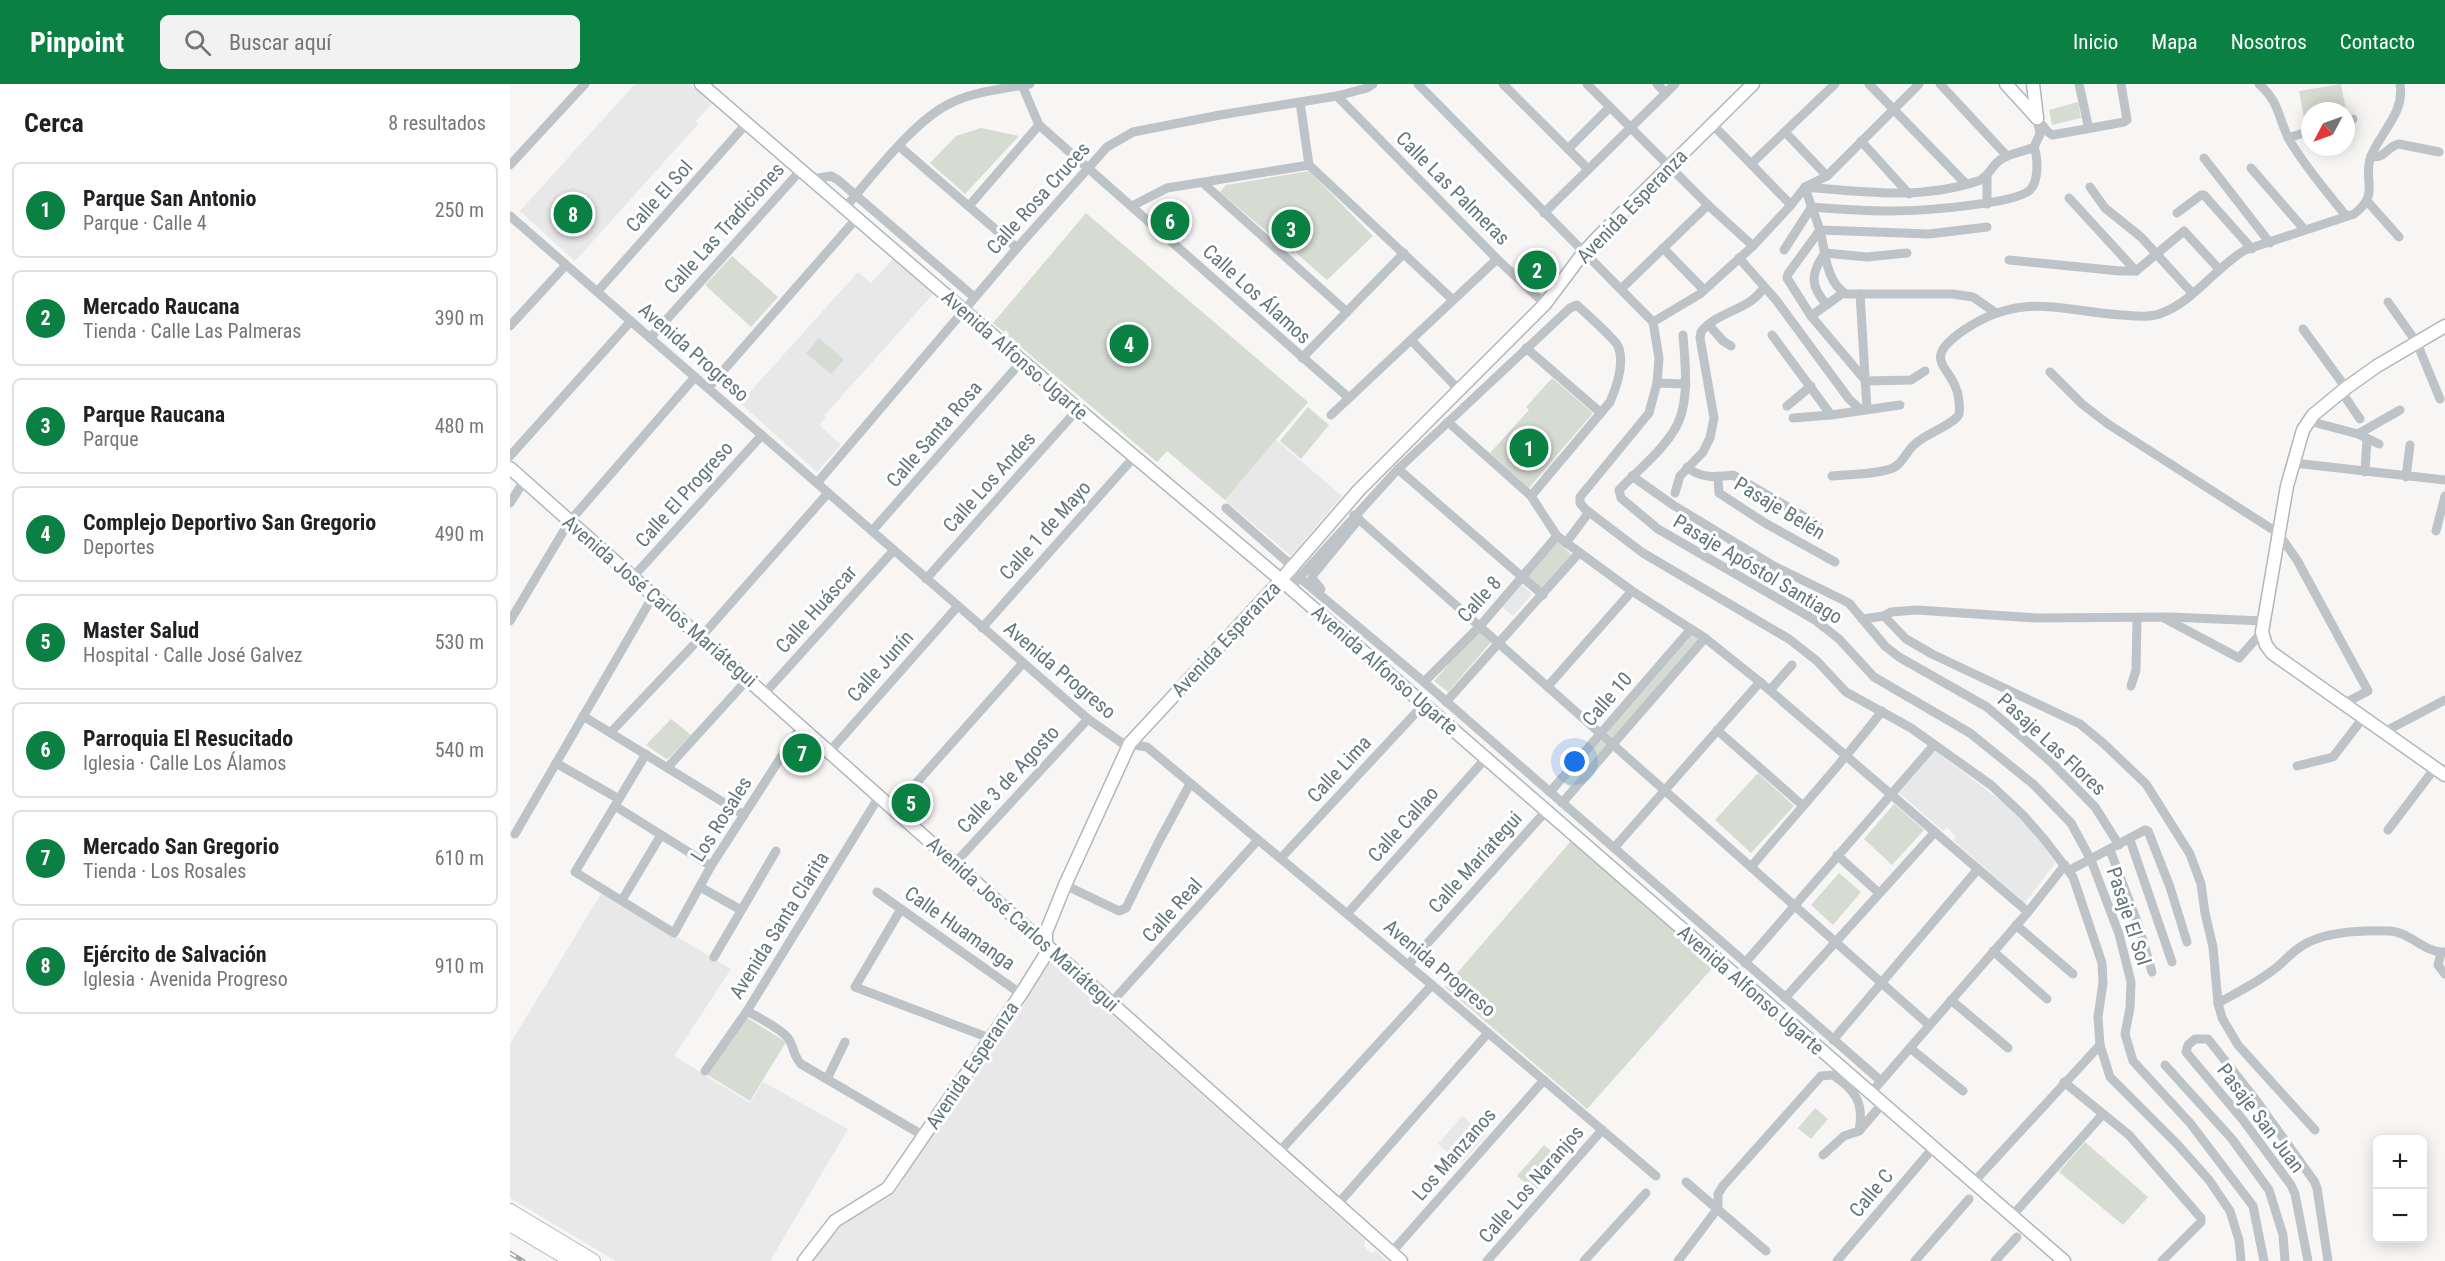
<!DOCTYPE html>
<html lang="es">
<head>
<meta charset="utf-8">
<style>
  body { margin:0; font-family:"Roboto Condensed",sans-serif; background:#f2f2f2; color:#202124 }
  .controls { position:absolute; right:18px; bottom:18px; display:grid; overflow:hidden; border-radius:9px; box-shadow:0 3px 15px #0003 }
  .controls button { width:54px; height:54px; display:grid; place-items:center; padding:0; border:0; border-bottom:2px solid #e0e0e0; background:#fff; color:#202124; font:30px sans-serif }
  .compass { position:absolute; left:1791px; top:18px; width:54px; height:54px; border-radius:50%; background:#fff; box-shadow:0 3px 15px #0003; rotate:229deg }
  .you { position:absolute; left:1065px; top:678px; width:21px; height:21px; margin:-15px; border:4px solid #fff; border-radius:50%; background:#1a73e8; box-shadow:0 0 0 9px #1a73e833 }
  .badge { display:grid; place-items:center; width:39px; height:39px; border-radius:50%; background:#0b8043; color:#fff; font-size:20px; font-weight:700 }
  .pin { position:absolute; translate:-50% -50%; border:3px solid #fff; box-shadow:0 2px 6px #0006 }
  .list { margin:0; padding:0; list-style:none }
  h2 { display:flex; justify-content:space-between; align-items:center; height:78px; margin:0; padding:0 24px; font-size:26px }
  h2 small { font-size:20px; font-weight:400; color:#757577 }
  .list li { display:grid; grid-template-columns:39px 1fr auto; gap:18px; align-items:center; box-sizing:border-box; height:96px; margin:0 12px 12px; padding:0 12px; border:2px solid #e0e0e0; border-radius:9px }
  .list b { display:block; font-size:22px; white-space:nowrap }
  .list p { margin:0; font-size:20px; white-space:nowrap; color:#757577 }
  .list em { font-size:20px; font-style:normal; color:#757577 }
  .icon { flex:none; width:33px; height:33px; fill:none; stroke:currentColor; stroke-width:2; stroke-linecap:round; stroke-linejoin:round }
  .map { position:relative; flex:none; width:1935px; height:1177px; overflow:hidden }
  header { display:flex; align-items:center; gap:36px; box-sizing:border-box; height:84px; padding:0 30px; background:#0b8043; color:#fff }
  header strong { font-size:28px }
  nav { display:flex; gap:33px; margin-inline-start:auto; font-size:21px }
  .search { width:420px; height:54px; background:#f2f2f2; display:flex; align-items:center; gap:15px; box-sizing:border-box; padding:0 21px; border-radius:9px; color:#757577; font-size:22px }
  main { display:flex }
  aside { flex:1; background:#fff }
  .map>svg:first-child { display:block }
  .built { fill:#e7e8e7 }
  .green { fill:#d7dcd3 }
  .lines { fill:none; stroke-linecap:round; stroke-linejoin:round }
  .secondary-casing { stroke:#b0b7ba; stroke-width:15 }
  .primary-casing { stroke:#b1b7ba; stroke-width:16 }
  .street { stroke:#bdc3c6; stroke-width:9 }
  .secondary { stroke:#fff; stroke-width:12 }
  .primary { stroke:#fff; stroke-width:14 }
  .rail-casing { stroke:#9da6aa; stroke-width:4.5 }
  .rail { stroke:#fff; stroke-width:2; stroke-dasharray:7; stroke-linecap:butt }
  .labels { text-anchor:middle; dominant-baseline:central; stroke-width:6; stroke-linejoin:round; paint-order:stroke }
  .street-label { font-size:20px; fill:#63767e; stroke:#fff }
</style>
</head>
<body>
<header>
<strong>Pinpoint</strong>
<div class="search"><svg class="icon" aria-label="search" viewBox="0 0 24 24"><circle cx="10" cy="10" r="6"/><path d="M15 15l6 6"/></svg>Buscar aquí</div>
<nav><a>Inicio</a><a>Mapa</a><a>Nosotros</a><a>Contacto</a></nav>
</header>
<main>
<aside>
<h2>Cerca<small>8 resultados</small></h2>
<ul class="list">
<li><span class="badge">1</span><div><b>Parque San Antonio</b><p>Parque · Calle 4</p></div><em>250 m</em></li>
<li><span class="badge">2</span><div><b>Mercado Raucana</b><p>Tienda · Calle Las Palmeras</p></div><em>390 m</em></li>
<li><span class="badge">3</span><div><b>Parque Raucana</b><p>Parque</p></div><em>480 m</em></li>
<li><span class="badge">4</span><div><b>Complejo Deportivo San Gregorio</b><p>Deportes</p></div><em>490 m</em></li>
<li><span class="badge">5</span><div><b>Master Salud</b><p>Hospital · Calle José Galvez</p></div><em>530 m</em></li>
<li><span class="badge">6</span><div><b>Parroquia El Resucitado</b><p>Iglesia · Calle Los Álamos</p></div><em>540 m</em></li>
<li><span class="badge">7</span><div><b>Mercado San Gregorio</b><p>Tienda · Los Rosales</p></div><em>610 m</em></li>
<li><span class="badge">8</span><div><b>Ejército de Salvación</b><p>Iglesia · Avenida Progreso</p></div><em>910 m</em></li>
</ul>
</aside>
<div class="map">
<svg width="1935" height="1177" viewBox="0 0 1935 1177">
  <rect width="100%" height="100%" fill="#f7f6f4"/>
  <g class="built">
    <path d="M125,0H180L202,20L186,37L188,40L65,177L10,127Z"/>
    <path d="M383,175L423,210L314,332L316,333L309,341L331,361L307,388L230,319L348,188L361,199Z"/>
    <path d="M766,356L832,412L781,472L715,416Z"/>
    <path d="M1011,500L1022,510L1003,532L992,523Z"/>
    <path d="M1425,667L1502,725L1525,750L1545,779L1515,819L1443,756L1446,754L1443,749L1437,743L1433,747L1389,709Z"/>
    <path d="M92,808L221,885L164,972L240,1019L253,998L338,1045L260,1177H106L0,1114V960Z"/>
    <path d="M540,875L855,1156L854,1162L861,1169L866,1167L877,1177H303L327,1143L385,1109L433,1032L438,1033L441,1030L437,1025L502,941Z"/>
    <path d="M952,1032L975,1052L951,1080L928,1060Z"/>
  </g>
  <g class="green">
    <path d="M1831,0L1836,27H1800V33L1794,34L1789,7Z"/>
    <path d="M1568,18L1571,34L1542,41L1539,26Z"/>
    <path d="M471,44L509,52L455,110L420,79L446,52Z"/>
    <path d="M799,87L863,152L817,196L785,168L783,170L710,108L716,101Z"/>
    <path d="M576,129L798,318L715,416L657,367L647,378L498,252L499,250L496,246L494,248L483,239Z"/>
    <path d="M222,172L268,213L241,243L195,201Z"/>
    <path d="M309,254L334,276L321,290L296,269Z"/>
    <path d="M1042,294L1083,329L1019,404L980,369L1019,326L1016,323Z"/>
    <path d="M798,323L819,341L791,375L770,357Z"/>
    <path d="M1048,458L1062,471L1032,505L1017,492Z"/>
    <path d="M968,546L982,557L938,608L924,597Z"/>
    <path d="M1183,550L1188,555L1103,654L1097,649Z"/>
    <path d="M161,635L181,651L160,673L156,675L136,661Z"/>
    <path d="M1090,656L1097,661L1060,703L1053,698Z"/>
    <path d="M1248,689L1284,722L1241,769L1205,736Z"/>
    <path d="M1384,720L1414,746L1382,781L1354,755Z"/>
    <path d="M1061,757L1205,881L1077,1025L935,903Z"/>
    <path d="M1329,789L1351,808L1323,841L1301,821Z"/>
    <path d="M233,931L276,958L240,1017L196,990Z"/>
    <path d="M1305,1024L1318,1035L1301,1055L1288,1044Z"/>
    <path d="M1575,1058L1638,1113L1613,1141L1549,1088Z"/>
    <path d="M1034,1061L1052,1076L1025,1107L1007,1092Z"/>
  </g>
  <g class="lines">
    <defs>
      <g id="secondary">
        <path d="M191,0L568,325L771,496L1554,1177"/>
        <path d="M1496,0L1527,34"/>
        <path d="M1523,0L1527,34"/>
        <path d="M1935,242L1867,282L1836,304L1803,331L1793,346L1777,402L1752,548L1756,561L1762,569L1935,691"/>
        <path d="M0,384L891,1177"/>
        <path d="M294,1177L325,1137L378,1104L511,910L536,870V848L555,801L620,659L771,496L849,406L1035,220L1074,168L1091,150L1243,0"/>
      </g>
      <g id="primary">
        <path d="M0,1127L83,1177"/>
        <path d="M0,1140L62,1177"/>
      </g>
    </defs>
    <use href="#secondary" class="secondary-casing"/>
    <use href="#primary" class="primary-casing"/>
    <g class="street">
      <path d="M908,0L1143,238L1149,274L1147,299L1139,329L1070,413V419L1075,425L1133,469L1279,555L1307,577L1336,608L1401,644L1481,701L1513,731L1534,755L1563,793L1592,879L1593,899L1588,933L1590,961L1600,993L1668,1061L1699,1096L1720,1127L1729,1156L1731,1177"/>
      <path d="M993,0L1078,85"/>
      <path d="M1077,0L1198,121L1243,162"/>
      <path d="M1147,0L1156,9"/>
      <path d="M1359,0L1456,100"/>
      <path d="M1430,0L1497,72"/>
      <path d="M1749,0C1770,18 1768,35 1780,57C1796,84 1817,108 1836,132"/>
      <path d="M512,1L529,41L839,314"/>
      <path d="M827,12L987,175L1035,220"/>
      <path d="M790,18L799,81L943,216"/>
      <path d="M1529,37L1538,48L1542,51L1576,45L1578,41L1569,0"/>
      <path d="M1836,37L1843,35"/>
      <path d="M1202,40L1281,121"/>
      <path d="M1576,45L1614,38L1617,36L1611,0"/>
      <path d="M1275,48L1317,92"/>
      <path d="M1778,54L1800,47"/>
      <path d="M1351,57L1399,110"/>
      <path d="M389,62L507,164"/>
      <path d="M1058,65L1100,23"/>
      <path d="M1861,72C1875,76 1877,62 1889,60L1929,68"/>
      <path d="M1694,74L1760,159"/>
      <path d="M1241,80L1325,0"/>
      <path d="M0,81L75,0"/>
      <path d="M1741,84L1794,145"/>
      <path d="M302,95L321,92L328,96L464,213"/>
      <path d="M693,99L837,228"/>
      <path d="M1580,103L1595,124L1631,153L1682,209"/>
      <path d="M1559,114L1626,187L1674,147L1709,185"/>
      <path d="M1857,117L1889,153"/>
      <path d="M1477,120V92"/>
      <path d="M459,122L529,41"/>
      <path d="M622,122L657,104L799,81"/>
      <path d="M1301,123C1327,125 1354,127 1380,127C1404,127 1504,121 1520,106C1529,97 1528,74 1524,63"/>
      <path d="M335,124C362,92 406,34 443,18C464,8 496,4 520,0"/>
      <path d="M1034,129L1165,0"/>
      <path d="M1667,129L1691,111H1694L1742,165"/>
      <path d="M0,132L578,635L612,659L637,663L922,901L1146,1092"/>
      <path d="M1153,164L1194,206"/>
      <path d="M1274,166L1301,124"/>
      <path d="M1229,174L1266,216L1339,315L1351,326"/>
      <path d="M1499,176L1610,187H1626"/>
      <path d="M1111,205L1198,121"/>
      <path d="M87,208L237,39"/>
      <path d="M1350,210L1357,325"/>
      <path d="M1878,218L1907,259L1930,315"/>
      <path d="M1317,221C1300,202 1300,190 1315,169L1357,173L1397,169"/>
      <path d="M1486,229L1463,213L1443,210H1336C1315,197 1316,168 1310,147C1306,132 1299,118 1295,103C1353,108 1412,116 1468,97C1479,93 1481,82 1490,76C1500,69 1513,68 1524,63L1530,50L1527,34"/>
      <path d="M1301,232L1333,209"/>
      <path d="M1143,238L1190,210L1243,162L1281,121L1295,103L1317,92L1409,0"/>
      <path d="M1199,241L1213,257L1221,262"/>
      <path d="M0,242L56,181"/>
      <path d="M1793,245L1836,304"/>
      <path d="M1173,251C1175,280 1181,322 1163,348C1149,370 1127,387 1109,406L1111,414L1148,445L1305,536L1329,555L1364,593L1460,649L1523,700L1561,739L1581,776L1609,850L1621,898L1620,924L1615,950L1623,977L1680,1039L1743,1122L1754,1177"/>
      <path d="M1262,251L1321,331"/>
      <path d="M140,254L291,86"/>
      <path d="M901,256L949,306"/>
      <path d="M1016,264L1091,329"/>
      <path d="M792,274L894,169"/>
      <path d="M1540,288L1572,320L1598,340L1768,449L1787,476L1858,607L1833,620"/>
      <path d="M1356,297L1301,232L1277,194L1278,190L1310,146L1419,150L1477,143"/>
      <path d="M1356,297L1401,296L1415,287"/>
      <path d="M1147,299L1176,300"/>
      <path d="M198,304L347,134"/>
      <path d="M1831,307L1850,335"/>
      <path d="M1277,322L1301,302"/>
      <path d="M821,331L987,175"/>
      <path d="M1283,334L1321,331L1390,321"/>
      <path d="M1799,337L1848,350L1869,360"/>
      <path d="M938,338L1021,412L1047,452L1122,507L1195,554L1250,598L1518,828"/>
      <path d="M1848,350L1890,326"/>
      <path d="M0,372L121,237"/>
      <path d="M1784,379L1935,396"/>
      <path d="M1177,383C1190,395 1207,393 1223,391L1307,440"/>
      <path d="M888,385L1033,511"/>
      <path d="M1855,388L1857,355"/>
      <path d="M1122,392L1163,421L1264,482L1339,519L1375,562L1389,573L1477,623L1541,678L1585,723L1609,761"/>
      <path d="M1322,392C1341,390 1362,391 1380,385C1392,382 1396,367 1405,360C1415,350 1445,340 1449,330C1450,326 1449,321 1449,317C1446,281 1406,279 1454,246C1511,207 1551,227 1612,231C1625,232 1640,234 1652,229C1684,217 1705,184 1735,166L1844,130C1871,110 1852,97 1861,72C1871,48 1895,28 1890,0"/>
      <path d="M1896,393L1900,361"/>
      <path d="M1208,394L1209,409L1255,439L1325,478"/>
      <path d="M307,399L507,164L597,63L623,48L710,31L827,12L857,4L863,0"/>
      <path d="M1165,409L1170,392L1193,368L1200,354L1204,334L1190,254L1191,248C1207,227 1241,226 1254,203"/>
      <path d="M0,419L14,397"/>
      <path d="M716,424L782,482L790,494L914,598L1371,997"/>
      <path d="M844,431L1419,941"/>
      <path d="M362,447L512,277"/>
      <path d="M1926,447L1935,412"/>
      <path d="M1056,459L1079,428"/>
      <path d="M122,494L252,351"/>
      <path d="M416,495L568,325"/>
      <path d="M780,504L888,385L1060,224L1067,221C1075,229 1104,254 1108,262C1115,279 1107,302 1100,318L1021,412"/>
      <path d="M811,505L802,494L803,491L849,435"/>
      <path d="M1374,532L1396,555L1422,570L1570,640L1593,659L1636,700L1680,770L1691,800L1695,829L1703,863L1708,919L1712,934L1728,961L1805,1046"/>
      <path d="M1654,534L1729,574L1752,548"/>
      <path d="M1352,535L1374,532L1381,528L1407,526L1526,534L1660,533L1754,537"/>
      <path d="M0,537L59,438L185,293"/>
      <path d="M472,544L625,372"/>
      <path d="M914,598L970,542L1047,452"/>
      <path d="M1038,602L1122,507"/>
      <path d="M1621,602L1626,586L1627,534"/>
      <path d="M1260,606L1282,581"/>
      <path d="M255,609L384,466"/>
      <path d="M936,618L1069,469"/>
      <path d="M73,632L234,731"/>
      <path d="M1207,646L1292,721"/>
      <path d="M101,648L191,553L318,409"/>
      <path d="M1874,648L1935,616"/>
      <path d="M320,667L448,522"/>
      <path d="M136,670L65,788L164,849L201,782L291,642"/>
      <path d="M46,679L109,715"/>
      <path d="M1787,682L1823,673L1853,634"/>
      <path d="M158,683L238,595"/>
      <path d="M1040,708L1181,545"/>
      <path d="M1052,719L1195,554"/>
      <path d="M105,722L201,782"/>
      <path d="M384,724L513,579"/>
      <path d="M1878,746L1925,684"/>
      <path d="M5,750L143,512"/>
      <path d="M1620,756L1662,878"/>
      <path d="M1104,764L1250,598"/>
      <path d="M1600,766L1628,840L1642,888"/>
      <path d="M1327,771L1369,809"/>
      <path d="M771,774L914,620"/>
      <path d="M445,779L578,635"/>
      <path d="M1241,783C1284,731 1331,681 1372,627"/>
      <path d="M1560,786L1635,746L1638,747L1660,803L1677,858"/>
      <path d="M555,801L609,827L616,824L648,759L680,700"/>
      <path d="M190,803L231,826"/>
      <path d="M367,808L511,910"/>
      <path d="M112,816L151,751"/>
      <path d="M391,825L345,903L482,955"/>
      <path d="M837,830L976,674"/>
      <path d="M1506,841L1563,890"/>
      <path d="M1483,867L1537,915"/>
      <path d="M1931,869L1928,881L1935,890"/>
      <path d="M204,873L266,767"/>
      <path d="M1235,879L1424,661"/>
      <path d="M898,881L1036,727"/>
      <path d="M1275,914L1425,748"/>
      <path d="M1441,916L1498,964"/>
      <path d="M601,919L748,756"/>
      <path d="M1708,919C1728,908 1749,898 1767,883C1778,874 1785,864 1799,858C1822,847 1854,846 1880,847C1900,848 1916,870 1935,868"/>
      <path d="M237,927C249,934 269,943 278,954C284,962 283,972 291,980L414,1052"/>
      <path d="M1323,956L1468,785"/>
      <path d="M1400,964L1453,1007"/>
      <path d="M1655,981L1722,1055L1759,1106L1773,1151L1775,1177"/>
      <path d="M195,987L237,927L370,711"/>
      <path d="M317,995L335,958"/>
      <path d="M1554,998L1619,1051L1691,1134V1138L1652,1177"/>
      <path d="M1360,1010L1518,828L1555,781"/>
      <path d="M768,1069L922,901"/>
      <path d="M1313,1071L1334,1052L1349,1047L1372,1020"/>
      <path d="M1176,1098L1256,1167"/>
      <path d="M1463,1099L1590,961"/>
      <path d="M827,1121L978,949"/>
      <path d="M1208,1124V1110L1213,1102L1311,992L1323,991C1347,1007 1354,1020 1349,1047"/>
      <path d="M1502,1132L1593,1030"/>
      <path d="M881,1169L1034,996"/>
      <path d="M977,1177L1092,1046"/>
      <path d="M1074,1177L1136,1109"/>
      <path d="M1168,1177L1208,1124"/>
      <path d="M1327,1177L1423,1064"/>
      <path d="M1405,1177L1459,1115"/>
      <path d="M1485,1177L1507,1153"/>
      <path d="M1798,1177L1785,1110L1781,1101L1733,1036L1676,968L1678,961L1685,955H1698L1746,1016L1804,1097L1807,1104L1818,1177"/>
    </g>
    <use href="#secondary" class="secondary"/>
    <use href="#primary" class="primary"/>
    <defs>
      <path id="rail" d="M0,1169L13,1177"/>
    </defs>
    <use href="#rail" class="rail-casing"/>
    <use href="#rail" class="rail"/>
  </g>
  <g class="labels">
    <g class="street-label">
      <text transform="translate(943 104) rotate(45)">Calle Las Palmeras</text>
      <text transform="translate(149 112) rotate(-48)">Calle El Sol</text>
      <text transform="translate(528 114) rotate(-48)">Calle Rosa Cruces</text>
      <text transform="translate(1122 122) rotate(-46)">Avenida Esperanza</text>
      <text transform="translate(214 144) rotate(-48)">Calle Las Tradiciones</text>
      <text transform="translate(747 210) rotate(42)">Calle Los Álamos</text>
      <text transform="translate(184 268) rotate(41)">Avenida Progreso</text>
      <text transform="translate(505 271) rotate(41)">Avenida Alfonso Ugarte</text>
      <text transform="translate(424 350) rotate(-49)">Calle Santa Rosa</text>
      <text transform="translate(479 398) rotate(-48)">Calle Los Andes</text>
      <text transform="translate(174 410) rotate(-48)">Calle El Progreso</text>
      <text transform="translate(1270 424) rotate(31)">Pasaje Belén</text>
      <text transform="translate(535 446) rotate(-48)">Calle 1 de Mayo</text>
      <text transform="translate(1248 485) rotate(31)">Pasaje Apóstol Santiago</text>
      <text transform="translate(969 515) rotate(-48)">Calle 8</text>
      <text transform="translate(150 517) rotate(41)">Avenida José Carlos Mariátegui</text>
      <text transform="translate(306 525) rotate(-48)">Calle Huáscar</text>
      <text transform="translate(716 555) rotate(-47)">Avenida Esperanza</text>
      <text transform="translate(370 582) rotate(-48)">Calle Junín</text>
      <text transform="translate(550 586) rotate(40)">Avenida Progreso</text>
      <text transform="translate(875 586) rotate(41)">Avenida Alfonso Ugarte</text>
      <text transform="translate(1097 615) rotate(-49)">Calle 10</text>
      <text transform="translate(1542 660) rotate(43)">Pasaje Las Flores</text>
      <text transform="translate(829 685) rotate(-47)">Calle Lima</text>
      <text transform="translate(498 695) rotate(-47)">Calle 3 de Agosto</text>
      <text transform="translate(211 735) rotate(-58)">Los Rosales</text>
      <text transform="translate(893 740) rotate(-48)">Calle Callao</text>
      <text transform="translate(965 778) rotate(-48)">Calle Mariategui</text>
      <text transform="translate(662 826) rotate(-48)">Calle Real</text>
      <text transform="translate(1619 832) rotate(72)">Pasaje El Sol</text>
      <text transform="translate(513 840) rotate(42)">Avenida José Carlos Mariátegui</text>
      <text transform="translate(269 841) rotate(-58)">Avenida Santa Clarita</text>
      <text transform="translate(450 844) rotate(35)">Calle Huamanga</text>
      <text transform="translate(930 884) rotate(40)">Avenida Progreso</text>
      <text transform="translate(1241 906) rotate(41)">Avenida Alfonso Ugarte</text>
      <text transform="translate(462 981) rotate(-56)">Avenida Esperanza</text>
      <text transform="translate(1751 1034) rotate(53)">Pasaje San Juan</text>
      <text transform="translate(944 1070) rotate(-49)">Los Manzanos</text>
      <text transform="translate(1021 1100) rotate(-49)">Calle Los Naranjos</text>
      <text transform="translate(1361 1109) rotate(-50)">Calle C</text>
    </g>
  </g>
</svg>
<div class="controls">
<button>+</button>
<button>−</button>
</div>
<svg class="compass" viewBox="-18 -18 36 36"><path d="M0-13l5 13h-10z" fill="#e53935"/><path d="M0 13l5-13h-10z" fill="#757577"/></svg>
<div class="you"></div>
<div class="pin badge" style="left:1019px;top:364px">1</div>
<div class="pin badge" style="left:1027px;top:186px">2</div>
<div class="pin badge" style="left:781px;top:145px">3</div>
<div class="pin badge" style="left:619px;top:260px">4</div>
<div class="pin badge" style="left:401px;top:719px">5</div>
<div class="pin badge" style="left:660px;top:137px">6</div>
<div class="pin badge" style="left:292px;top:669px">7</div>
<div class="pin badge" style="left:63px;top:130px">8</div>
</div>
</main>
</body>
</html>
